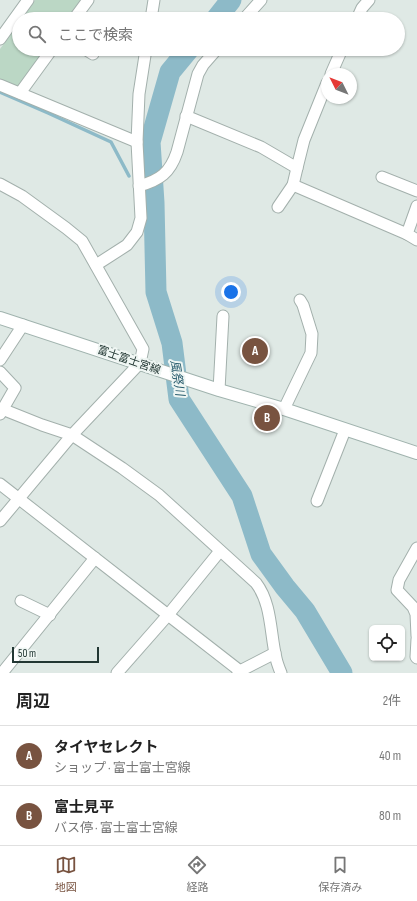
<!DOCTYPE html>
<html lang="ja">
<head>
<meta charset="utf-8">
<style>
  body { margin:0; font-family:"Sofia Sans Condensed","Noto Sans JP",sans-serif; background:#f6f6f6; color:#222 }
  .controls { position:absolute; right:12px; bottom:12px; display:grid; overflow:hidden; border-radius:6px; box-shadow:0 1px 3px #0004 }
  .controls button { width:36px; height:36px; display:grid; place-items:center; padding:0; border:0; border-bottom:1px solid #e0e0e0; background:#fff; color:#222; font:20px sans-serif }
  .compass { position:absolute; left:321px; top:68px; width:36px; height:36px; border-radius:50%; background:#fff; box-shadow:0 1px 3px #0004; rotate:312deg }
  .scale { position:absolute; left:12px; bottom:10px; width:87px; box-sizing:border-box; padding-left:4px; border:2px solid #223733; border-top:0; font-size:11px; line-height:14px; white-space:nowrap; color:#223733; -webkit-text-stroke:3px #eff6f3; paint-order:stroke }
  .you { position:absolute; left:231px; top:292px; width:14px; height:14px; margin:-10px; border:3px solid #fff; border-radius:50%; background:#1a73e8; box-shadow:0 0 0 6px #1a73e833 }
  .badge { display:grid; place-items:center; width:26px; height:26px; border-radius:50%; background:#785340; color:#fff; font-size:13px; font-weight:700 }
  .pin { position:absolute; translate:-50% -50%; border:2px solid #fff; box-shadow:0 1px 4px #0006 }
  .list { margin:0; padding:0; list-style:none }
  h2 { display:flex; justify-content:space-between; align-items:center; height:52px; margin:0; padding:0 16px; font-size:17px }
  h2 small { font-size:13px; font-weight:400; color:#767676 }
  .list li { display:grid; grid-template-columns:26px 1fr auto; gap:12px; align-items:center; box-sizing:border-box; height:60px; padding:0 16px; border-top:1px solid #e0e0e0 }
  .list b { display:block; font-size:15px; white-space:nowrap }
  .list p { margin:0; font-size:13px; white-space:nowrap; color:#767676 }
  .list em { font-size:13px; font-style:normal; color:#767676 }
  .icon { flex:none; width:22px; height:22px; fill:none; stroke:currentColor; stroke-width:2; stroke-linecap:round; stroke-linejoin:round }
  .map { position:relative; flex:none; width:417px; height:673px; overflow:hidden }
  .search { position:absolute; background:#fff; box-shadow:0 1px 3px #0004; left:12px; right:12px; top:12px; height:44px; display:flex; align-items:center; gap:10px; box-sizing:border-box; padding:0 14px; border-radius:22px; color:#767676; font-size:15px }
  .sheet { height:172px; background:#fff }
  nav { display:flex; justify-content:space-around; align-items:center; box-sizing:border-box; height:56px; border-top:1px solid #e0e0e0; background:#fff; font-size:11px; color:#767676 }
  nav a { display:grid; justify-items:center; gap:2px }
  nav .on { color:#785340 }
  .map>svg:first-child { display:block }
  .green { fill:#bbd7c5 }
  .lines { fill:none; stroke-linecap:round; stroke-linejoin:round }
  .stream { stroke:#8dbac8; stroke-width:3.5 }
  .river { stroke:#8dbac8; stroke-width:21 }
  .minor-casing { stroke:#a3b0ac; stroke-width:13 }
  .secondary-casing { stroke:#a0b3ae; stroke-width:14 }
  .minor { stroke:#fff; stroke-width:11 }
  .secondary { stroke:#fff; stroke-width:12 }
  .labels { text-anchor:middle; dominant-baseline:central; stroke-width:4; stroke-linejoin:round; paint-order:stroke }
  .street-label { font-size:11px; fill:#223733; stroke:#eff6f3 }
  .water-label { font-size:12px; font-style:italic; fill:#24596b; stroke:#eff6f3 }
</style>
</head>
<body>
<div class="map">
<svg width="417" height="673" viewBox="0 0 417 673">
  <rect width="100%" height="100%" fill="#dfe9e5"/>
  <g class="green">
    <path d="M35,0H81L67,19H22Z"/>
    <path d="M19,23V49H45L18,86L0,79V49Z"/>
  </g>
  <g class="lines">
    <g class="stream">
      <path d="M0,92L48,113L111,142L129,176"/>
      <path d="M145,193L154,203"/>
    </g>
    <g class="river">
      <path d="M216,19L231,0"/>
      <path d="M189,49L170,72L150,142L154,203L156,292L172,343L179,399L242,496L261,554L285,587L305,611L342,673"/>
    </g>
    <defs>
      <g id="minor">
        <path d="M74,19L88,0"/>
        <path d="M151,19L154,0"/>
        <path d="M244,19L261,0"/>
        <path d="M357,19L362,8L369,0"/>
        <path d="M0,39L28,0"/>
        <path d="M85,49L93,54"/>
        <path d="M331,74L342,49"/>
        <path d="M0,85L137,142"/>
        <path d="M20,93L52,49"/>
        <path d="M186,116L261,147L297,168L304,140L327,83"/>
        <path d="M382,177L417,191"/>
        <path d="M0,184L22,196L66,228L82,241L143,349L140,363L72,435L0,521"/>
        <path d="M293,185L407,234"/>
        <path d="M139,186C160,180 170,173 177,152L198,74L203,65L217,49"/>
        <path d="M417,206L407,234L417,240"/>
        <path d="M278,207L293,185L297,168"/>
        <path d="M96,265L127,245L137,232L141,218L137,142L139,94L146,49"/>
        <path d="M0,360L23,325"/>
        <path d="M0,372L15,388L0,414"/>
        <path d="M219,390L223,316"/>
        <path d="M2,409L42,425L72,435L122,468L159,495L256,583C272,604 270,633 276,658C277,663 279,668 281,673"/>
        <path d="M284,409L311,353L312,334L303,305L300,300"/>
        <path d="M0,484L168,615L240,671"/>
        <path d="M317,501L345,430"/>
        <path d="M417,548L399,580L397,590L413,607L416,614L417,636"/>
        <path d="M21,601L50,615"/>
        <path d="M417,639L416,657L417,658"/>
        <path d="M2,673L95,558"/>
        <path d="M117,673L168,615L220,551"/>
        <path d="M238,673L240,671L275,653"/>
      </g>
      <path id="secondary" d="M0,318L219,390L284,409L417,453"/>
    </defs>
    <use href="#minor" class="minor-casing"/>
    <use href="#secondary" class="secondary-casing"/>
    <use href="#minor" class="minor"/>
    <use href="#secondary" class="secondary"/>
  </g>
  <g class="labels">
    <g class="street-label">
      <text transform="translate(129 360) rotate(19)">富士富士宮線</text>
    </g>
    <g class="water-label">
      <text transform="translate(177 378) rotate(81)">風祭川</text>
    </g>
  </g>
</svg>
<div class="controls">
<button><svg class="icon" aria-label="locate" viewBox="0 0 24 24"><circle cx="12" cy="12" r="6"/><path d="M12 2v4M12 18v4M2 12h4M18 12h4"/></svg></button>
</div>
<svg class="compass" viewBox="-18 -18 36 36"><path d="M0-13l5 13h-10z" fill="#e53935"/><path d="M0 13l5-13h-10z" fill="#767676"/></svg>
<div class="scale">50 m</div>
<div class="you"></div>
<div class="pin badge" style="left:255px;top:351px">A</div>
<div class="pin badge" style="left:267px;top:418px">B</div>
<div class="search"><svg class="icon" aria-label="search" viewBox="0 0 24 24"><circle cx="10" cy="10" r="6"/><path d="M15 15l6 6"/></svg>ここで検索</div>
</div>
<section class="sheet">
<h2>周辺<small>2件</small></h2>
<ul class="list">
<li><span class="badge">A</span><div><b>タイヤセレクト</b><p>ショップ · 富士富士宮線</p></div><em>40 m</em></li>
<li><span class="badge">B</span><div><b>富士見平</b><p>バス停 · 富士富士宮線</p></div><em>80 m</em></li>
</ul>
</section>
<nav>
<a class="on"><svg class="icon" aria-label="map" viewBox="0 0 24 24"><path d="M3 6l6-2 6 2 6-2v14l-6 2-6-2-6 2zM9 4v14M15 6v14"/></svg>地図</a>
<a><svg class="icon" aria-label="directions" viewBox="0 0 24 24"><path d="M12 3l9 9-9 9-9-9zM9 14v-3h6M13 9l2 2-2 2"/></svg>経路</a>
<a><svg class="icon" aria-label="saved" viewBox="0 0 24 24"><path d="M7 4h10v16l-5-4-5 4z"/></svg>保存済み</a>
</nav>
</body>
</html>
